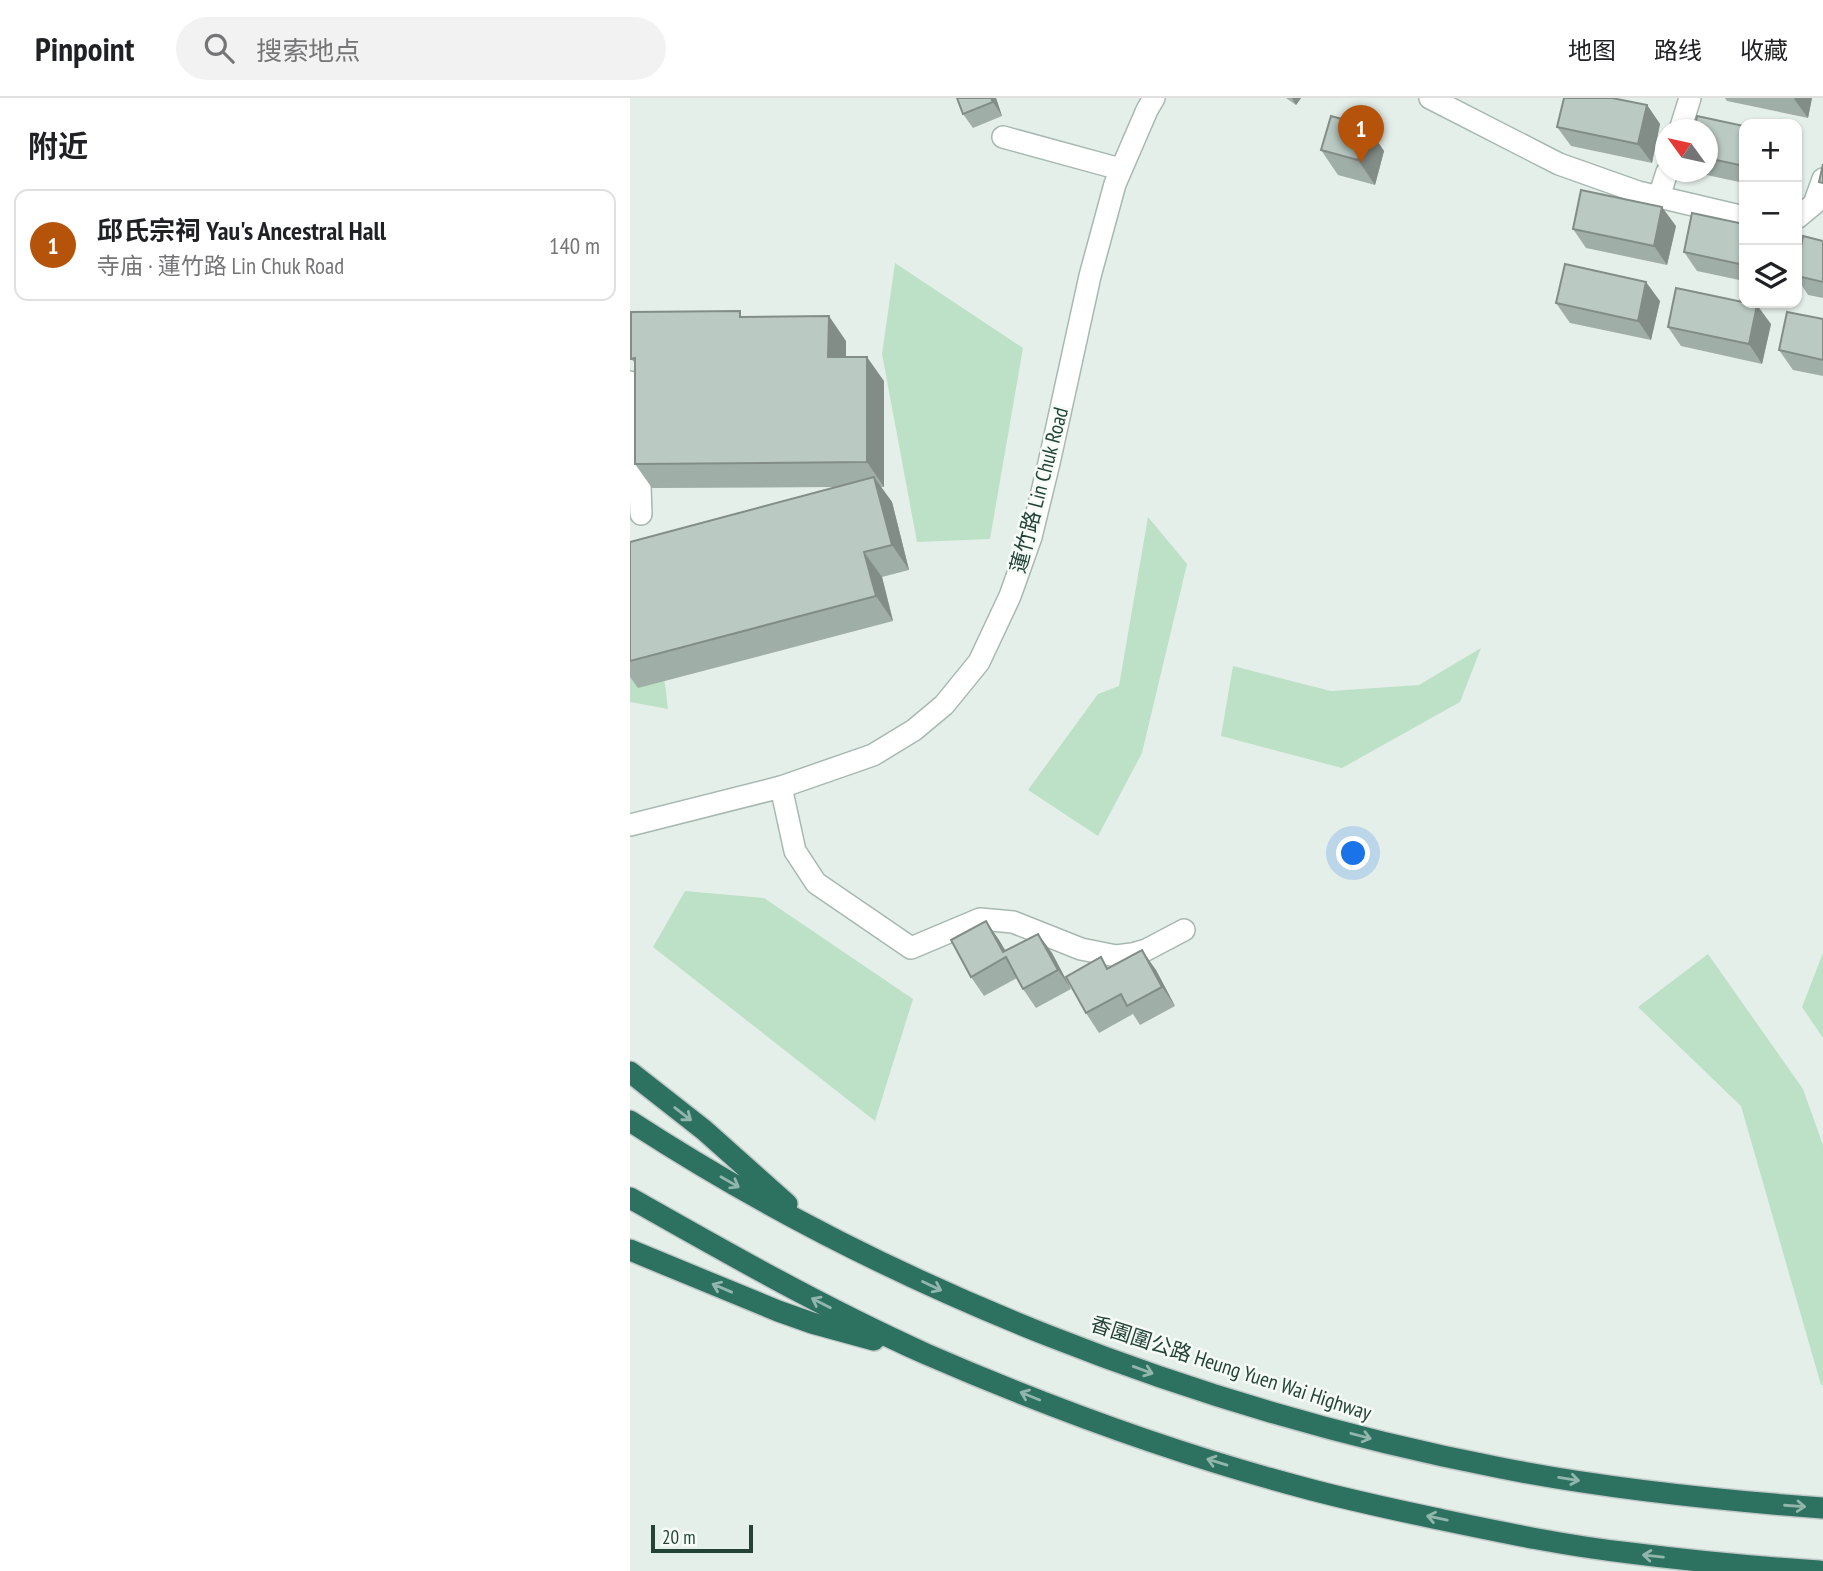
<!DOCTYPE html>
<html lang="zh">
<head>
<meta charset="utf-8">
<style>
  body { margin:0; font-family:"PT Sans Narrow","Noto Sans SC",sans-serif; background:#f2f2f2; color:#202124 }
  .controls { position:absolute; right:21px; top:21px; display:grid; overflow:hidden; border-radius:14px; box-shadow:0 2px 5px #0004 }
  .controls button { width:63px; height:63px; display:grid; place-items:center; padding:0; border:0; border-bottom:2px solid #e0e0e0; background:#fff; color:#202124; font:35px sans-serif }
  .compass { position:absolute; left:1025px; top:21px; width:63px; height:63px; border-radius:50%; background:#fff; box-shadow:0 2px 5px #0004; rotate:303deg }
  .scale { position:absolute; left:21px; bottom:18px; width:102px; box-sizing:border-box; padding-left:7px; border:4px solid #234339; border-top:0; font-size:19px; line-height:24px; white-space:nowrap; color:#234339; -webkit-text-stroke:5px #f6fbf8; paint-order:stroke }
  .you { position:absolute; left:724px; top:756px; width:24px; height:24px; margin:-18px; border:5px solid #fff; border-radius:50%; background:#1a73e8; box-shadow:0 0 0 10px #1a73e833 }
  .badge { display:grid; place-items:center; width:46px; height:46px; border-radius:50%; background:#b45309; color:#fff; font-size:23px; font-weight:700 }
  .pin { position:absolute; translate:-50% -58px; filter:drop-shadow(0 2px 4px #0008) }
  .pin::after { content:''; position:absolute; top:37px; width:24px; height:21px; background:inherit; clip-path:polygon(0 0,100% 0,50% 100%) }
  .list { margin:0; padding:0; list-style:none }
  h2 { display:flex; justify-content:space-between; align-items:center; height:91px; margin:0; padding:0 28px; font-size:30px }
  h2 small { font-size:23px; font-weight:400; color:#757577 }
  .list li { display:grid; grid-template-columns:46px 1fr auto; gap:21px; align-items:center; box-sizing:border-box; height:112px; margin:0 14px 14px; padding:0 14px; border:2px solid #e0e0e0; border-radius:14px }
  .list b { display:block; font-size:26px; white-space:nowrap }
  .list p { margin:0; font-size:23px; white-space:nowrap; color:#757577 }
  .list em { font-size:23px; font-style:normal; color:#757577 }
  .icon { flex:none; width:38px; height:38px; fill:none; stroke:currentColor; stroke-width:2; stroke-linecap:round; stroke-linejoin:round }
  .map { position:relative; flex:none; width:1193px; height:1473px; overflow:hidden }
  header { display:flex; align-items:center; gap:42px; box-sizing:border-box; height:98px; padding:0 35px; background:#fff; border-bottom:2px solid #e0e0e0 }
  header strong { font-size:33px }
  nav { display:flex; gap:38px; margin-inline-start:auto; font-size:24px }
  .search { width:490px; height:63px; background:#f2f2f2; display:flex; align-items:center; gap:18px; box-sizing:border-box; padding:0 24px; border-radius:38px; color:#757577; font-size:26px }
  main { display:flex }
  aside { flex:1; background:#fff }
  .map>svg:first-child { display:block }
  .green { fill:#bde1c6 }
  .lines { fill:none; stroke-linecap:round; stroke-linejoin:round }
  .minor-casing { stroke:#a7b8b1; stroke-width:24 }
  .highway-casing { stroke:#c1cac8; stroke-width:24 }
  .minor { stroke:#fff; stroke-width:21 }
  .highway { stroke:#2d7160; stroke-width:21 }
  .wall { fill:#a0aea8 }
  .shaded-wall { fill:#828d88 }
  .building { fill:#bacac3; stroke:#828d88; stroke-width:2 }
  .oneway { stroke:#92b6ac }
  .labels { text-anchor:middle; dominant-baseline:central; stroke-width:5; stroke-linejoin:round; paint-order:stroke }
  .street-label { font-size:21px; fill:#234339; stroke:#f6fbf8 }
</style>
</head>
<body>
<header>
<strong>Pinpoint</strong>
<div class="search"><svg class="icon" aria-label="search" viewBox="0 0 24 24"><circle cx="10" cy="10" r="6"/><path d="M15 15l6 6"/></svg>搜索地点</div>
<nav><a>地图</a><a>路线</a><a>收藏</a></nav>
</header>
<main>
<aside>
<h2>附近<small></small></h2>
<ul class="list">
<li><span class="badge">1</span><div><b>邱氏宗祠 Yau's Ancestral Hall</b><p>寺庙 · 蓮竹路 Lin Chuk Road</p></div><em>140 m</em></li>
</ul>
</aside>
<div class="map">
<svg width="1193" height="1473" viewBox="0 0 1193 1473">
  <rect width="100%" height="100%" fill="#e5efea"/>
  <g class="green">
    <path d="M265,165L393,250L360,441L287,444L252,256Z"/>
    <path d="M518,419L557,466L512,655L468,738L398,692L468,596L489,588Z"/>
    <path d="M19,455L38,611L0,604V465Z"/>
    <path d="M851,550L830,604L712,670L591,638L603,568L701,593L789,587Z"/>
    <path d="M55,793L134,800L283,901L245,1023L23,849Z"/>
    <path d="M1193,855V940L1172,909Z"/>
    <path d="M1078,856L1173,991L1193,1047V1287H1191L1111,1008L1008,909Z"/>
  </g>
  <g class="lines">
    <defs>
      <g id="minor">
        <path d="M800,0L929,66L1008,94L1114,119"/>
        <path d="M1050,32L1060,0"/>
        <path d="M373,39L490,71"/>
        <path d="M1029,99L1037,74"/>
        <path d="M1167,120L1184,106L1193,81"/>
        <path d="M0,284L4,288L7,303L11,416"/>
        <path d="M151,689L165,753L186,785L281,850L350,821L383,824L451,851L486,858L502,856L516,852L554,832"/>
        <path d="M0,727L151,689L243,657L284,632L314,607L349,564L380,498L401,439L419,365L460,178L485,86L517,12L524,0"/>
      </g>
      <g id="highway">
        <path d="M0,974L74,1032L157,1106"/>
        <path d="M0,1023C260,1192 566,1311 871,1370C977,1391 1085,1402 1193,1410"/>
        <path d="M0,1100C97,1155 194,1210 296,1256C418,1309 543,1355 671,1389C718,1402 766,1412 813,1422C875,1435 937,1448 1000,1455C1063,1463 1126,1469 1189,1473"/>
        <path d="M0,1152L148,1213L182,1225L244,1242"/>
      </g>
    </defs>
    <use href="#minor" class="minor-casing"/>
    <use href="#highway" class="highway-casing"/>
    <use href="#minor" class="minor"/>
    <use href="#highway" class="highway"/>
  </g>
  <g class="wall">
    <path d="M327,0H366L372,18L343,30L333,16Z"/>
    <path d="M656,0H671L666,7Z"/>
    <path d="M1095,0H1182L1178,20L1097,3Z"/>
    <path d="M1017,7L1030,26L1022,65L941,48L927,29Z"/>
    <path d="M737,28L754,53L745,87L708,77L691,52Z"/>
    <path d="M1114,28V85L1072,76L1070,74H1077V32Z"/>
    <path d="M1114,126V183L1067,173L1054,154Z"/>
    <path d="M1046,128L1037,167L956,150L943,131Z"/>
    <path d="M1193,143V200L1178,197L1167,180V169Z"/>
    <path d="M1030,203L1021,242L940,225L926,205Z"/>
    <path d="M114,219L216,243V259L254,283V389H251L262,404L279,472L252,479L263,523L8,590L0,579V444L208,389L22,390L5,366V265L1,261Z"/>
    <path d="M1193,221V278L1163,272L1149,252Z"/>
    <path d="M1141,226L1132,266L1051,248L1038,229Z"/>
    <path d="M356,823L369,842L376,853L408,836L422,855L441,891L406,910L393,891L387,880L354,898L341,879Z"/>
    <path d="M478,870L526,872L545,908L510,927L503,916L469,935L456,915Z"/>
  </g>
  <g class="shaded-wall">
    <path d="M361,0H366L372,18L363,4Z"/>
    <path d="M662,0H671L666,7Z"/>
    <path d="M1165,0H1182L1178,20L1164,1Z"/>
    <path d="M1017,7L1030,26L1022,65L1008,46Z"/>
    <path d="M737,28L754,53L745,87L728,62Z"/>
    <path d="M1032,109L1046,128L1037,167L1024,148Z"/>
    <path d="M1016,184L1030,203L1021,242L1008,223Z"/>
    <path d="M1127,207L1141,226L1132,266L1119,246Z"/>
    <path d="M199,218L216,243V284L198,259Z"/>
    <path d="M237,259L254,283V389L237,364Z"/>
    <path d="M244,379L262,404L279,472L262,447Z"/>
    <path d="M234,454L252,479L263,523L246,498Z"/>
    <path d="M356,823L369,842L387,874L373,854Z"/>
    <path d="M408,836L422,855L441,891L428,872Z"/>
    <path d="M512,852L526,872L545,908L532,889Z"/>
  </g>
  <g class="building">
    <path d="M327,0H361L363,4L333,16Z"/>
    <path d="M934,0H982L1017,7L1008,46L927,29Z"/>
    <path d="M701,18L737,28L728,62L691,52Z"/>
    <path d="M1067,18L1114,28V68L1077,60V32H1064Z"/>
    <path d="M1193,66V85L1189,84Z"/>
    <path d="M951,92L1032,109L1024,148L943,131Z"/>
    <path d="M1062,115L1114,126V167L1054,154Z"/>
    <path d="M1173,138L1193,143V184L1167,178V169Z"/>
    <path d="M935,166L1016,184L1008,223L926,205Z"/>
    <path d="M1046,190L1127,207L1119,246L1038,229Z"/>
    <path d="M110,213V219L199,218L198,259H237V364L5,366V260L1,261V214Z"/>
    <path d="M1157,214L1193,221V262L1149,252Z"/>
    <path d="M244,379L262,447L234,454L246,498L0,563V444Z"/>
    <path d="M356,823L373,854L408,836L428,872L393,891L376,859L341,879L321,842Z"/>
    <path d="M512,852L532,889L497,908L491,896L456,915L436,879L471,859L477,871Z"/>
  </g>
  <defs><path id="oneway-shaft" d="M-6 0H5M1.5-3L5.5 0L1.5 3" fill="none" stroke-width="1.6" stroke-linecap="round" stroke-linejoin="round" transform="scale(1.75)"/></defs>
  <g class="oneway">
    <use href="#oneway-shaft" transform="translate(53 1016) rotate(38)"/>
    <use href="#oneway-shaft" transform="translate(100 1084) rotate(30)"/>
    <use href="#oneway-shaft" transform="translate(302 1188) rotate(25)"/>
    <use href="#oneway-shaft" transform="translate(92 1190) rotate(-157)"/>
    <use href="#oneway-shaft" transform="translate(191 1205) rotate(-153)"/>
    <use href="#oneway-shaft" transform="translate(513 1272) rotate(20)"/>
    <use href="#oneway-shaft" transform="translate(400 1298) rotate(-158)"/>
    <use href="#oneway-shaft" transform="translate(731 1338) rotate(15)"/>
    <use href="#oneway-shaft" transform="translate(587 1364) rotate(-163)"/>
    <use href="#oneway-shaft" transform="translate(939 1381) rotate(9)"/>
    <use href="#oneway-shaft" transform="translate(1165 1408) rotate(4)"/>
    <use href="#oneway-shaft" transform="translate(807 1420) rotate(-168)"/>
    <use href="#oneway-shaft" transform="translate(1023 1458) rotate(-174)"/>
  </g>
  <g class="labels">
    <g class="street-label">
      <text transform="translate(409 392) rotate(-75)">蓮竹路 Lin Chuk Road</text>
      <text transform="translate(601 1270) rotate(18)">香園圍公路 Heung Yuen Wai Highway</text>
    </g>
  </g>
</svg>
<div class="controls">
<button>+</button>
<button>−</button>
<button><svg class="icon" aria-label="layers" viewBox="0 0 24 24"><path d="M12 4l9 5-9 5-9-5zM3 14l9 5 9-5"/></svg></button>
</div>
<svg class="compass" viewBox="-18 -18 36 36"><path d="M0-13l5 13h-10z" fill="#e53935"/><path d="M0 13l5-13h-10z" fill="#757577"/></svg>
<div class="scale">20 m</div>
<div class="you"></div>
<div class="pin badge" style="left:731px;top:65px">1</div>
</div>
</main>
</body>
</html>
